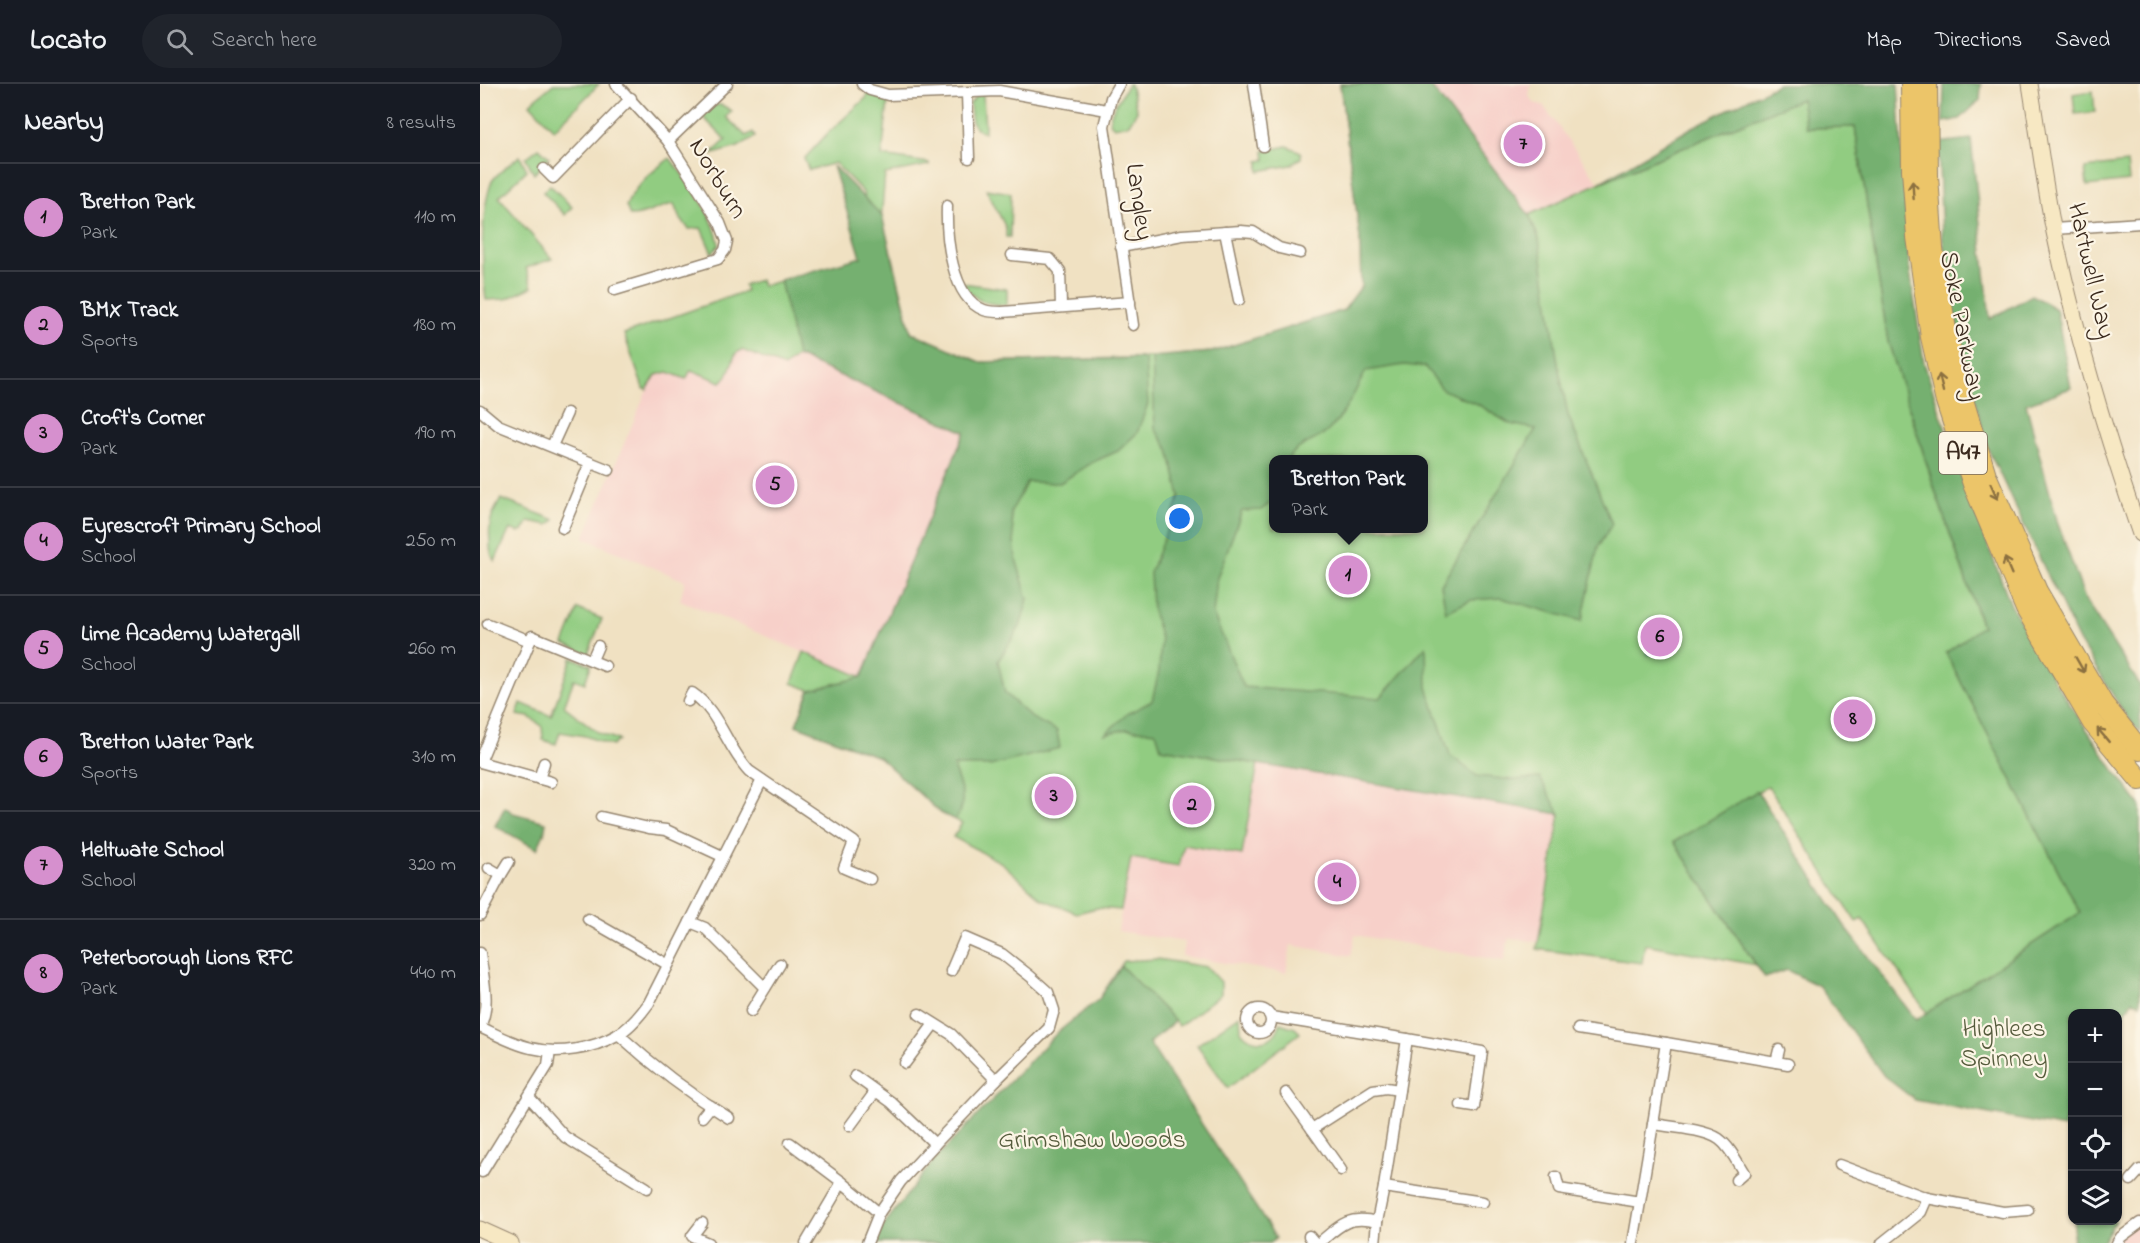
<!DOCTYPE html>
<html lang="en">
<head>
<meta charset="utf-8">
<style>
  body { margin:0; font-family:"Indie Flower",sans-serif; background:#20242c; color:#f1f3f6 }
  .controls { position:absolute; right:18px; bottom:18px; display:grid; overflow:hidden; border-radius:12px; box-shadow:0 2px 4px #0004 }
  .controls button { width:54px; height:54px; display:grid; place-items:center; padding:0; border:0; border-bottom:2px solid #363941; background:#171b24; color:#f1f3f6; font:30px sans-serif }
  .you { position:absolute; left:700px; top:435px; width:21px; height:21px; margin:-15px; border:4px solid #fff; border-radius:50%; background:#1a73e8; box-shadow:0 0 0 9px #1a73e833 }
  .badge { display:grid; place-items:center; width:39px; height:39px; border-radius:50%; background:#d690ce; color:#111; font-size:20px; font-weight:700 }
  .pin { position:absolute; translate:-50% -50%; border:3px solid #fff; box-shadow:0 2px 6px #0006 }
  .popup { position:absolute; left:789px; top:371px; width:159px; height:78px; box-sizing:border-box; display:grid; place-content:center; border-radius:12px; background:#171b24; filter:drop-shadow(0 2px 4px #0005); font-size:20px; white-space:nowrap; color:#9ea1a6 }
  .popup b { font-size:22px; color:#f1f3f6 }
  .popup::after { content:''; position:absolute; left:50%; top:100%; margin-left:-12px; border:12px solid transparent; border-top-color:#171b24 }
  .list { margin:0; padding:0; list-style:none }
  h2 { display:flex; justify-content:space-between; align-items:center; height:78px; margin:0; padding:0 24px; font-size:26px }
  h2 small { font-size:20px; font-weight:400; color:#9ea1a6 }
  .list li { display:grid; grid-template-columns:39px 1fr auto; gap:18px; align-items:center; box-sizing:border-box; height:108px; padding:0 24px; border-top:2px solid #363941 }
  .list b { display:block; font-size:22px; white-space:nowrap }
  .list p { margin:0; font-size:20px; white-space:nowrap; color:#9ea1a6 }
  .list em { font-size:20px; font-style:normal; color:#9ea1a6 }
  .icon { flex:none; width:33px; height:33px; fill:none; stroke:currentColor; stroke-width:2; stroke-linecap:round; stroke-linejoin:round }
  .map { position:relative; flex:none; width:1660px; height:1159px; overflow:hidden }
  header { display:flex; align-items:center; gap:36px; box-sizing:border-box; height:84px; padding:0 30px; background:#171b24; border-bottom:2px solid #363941 }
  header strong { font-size:28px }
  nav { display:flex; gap:33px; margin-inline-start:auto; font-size:21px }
  .search { width:420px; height:54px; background:#20242c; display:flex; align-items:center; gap:15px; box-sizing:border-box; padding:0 21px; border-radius:33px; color:#9ea1a6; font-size:22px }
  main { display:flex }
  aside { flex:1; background:#171b24 }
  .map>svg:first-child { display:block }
  .built { fill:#f7d0c9 }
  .green { fill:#91cc81; stroke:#667b50; stroke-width:1.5; fill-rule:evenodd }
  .forest { fill:#74b06f; stroke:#586d46; stroke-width:1.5 }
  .water { fill:#46b1c4; stroke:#406e71; stroke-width:1.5 }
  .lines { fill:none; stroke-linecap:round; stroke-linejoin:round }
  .street-casing { stroke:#968670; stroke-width:13 }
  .secondary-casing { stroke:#968670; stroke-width:17 }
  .highway-casing { stroke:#968670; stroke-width:22 }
  .street { stroke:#fff; stroke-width:10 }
  .secondary { stroke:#f7e8c3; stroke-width:15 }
  .highway { stroke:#ecc569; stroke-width:20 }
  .oneway { stroke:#8b7040 }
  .labels { text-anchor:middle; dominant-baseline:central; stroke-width:4.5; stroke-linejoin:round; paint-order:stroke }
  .shield { fill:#fcf5e5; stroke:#75675a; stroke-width:1.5 }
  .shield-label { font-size:24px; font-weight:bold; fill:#3b2a1e }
  .street-label { font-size:26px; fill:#3b2a1e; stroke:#fcf5e5 }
  .park-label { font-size:26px; fill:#555b3c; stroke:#fcf5e5 }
</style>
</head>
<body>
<header>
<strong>Locato</strong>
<div class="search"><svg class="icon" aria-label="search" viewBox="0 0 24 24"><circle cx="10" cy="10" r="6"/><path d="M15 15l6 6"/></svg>Search here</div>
<nav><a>Map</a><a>Directions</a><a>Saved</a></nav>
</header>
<main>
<aside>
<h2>Nearby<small>8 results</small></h2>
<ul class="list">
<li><span class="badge">1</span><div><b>Bretton Park</b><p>Park</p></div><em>110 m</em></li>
<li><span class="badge">2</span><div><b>BMX Track</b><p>Sports</p></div><em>180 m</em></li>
<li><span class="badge">3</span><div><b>Croft's Corner</b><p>Park</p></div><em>190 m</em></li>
<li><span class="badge">4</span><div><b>Eyrescroft Primary School</b><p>School</p></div><em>250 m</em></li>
<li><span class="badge">5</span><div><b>Lime Academy Watergall</b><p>School</p></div><em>260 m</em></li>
<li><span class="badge">6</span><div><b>Bretton Water Park</b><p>Sports</p></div><em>310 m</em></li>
<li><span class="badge">7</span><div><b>Heltwate School</b><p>School</p></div><em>320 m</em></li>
<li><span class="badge">8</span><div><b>Peterborough Lions RFC</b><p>Park</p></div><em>440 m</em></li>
</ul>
</aside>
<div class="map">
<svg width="1660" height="1159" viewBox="0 0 1660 1159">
  <rect width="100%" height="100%" fill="#fcf5e5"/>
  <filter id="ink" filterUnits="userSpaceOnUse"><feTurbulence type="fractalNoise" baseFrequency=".0167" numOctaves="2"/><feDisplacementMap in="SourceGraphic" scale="12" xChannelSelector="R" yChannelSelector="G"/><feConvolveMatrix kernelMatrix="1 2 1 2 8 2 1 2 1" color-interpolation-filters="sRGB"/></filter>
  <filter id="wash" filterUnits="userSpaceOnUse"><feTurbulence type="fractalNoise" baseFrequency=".008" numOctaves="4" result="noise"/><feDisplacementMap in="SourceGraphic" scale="24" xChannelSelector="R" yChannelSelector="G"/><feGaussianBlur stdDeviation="1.35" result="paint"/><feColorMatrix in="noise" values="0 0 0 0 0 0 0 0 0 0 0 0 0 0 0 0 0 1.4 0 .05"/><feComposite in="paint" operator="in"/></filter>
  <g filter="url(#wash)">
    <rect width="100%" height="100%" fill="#f0e1c2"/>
    <g class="built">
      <path d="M949,0H1051L1049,12L1054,19L1063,21L1119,99L1049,131Z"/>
      <path d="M262,266L304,282L317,272L485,348L382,593L200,516L205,497L104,454L167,306L176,291L210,285L247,292L256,269Z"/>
      <path d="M778,678L1080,730L1058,858L1029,854L1024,877L875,851L871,872L811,861L806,889L702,872L704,858L638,847L651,774L699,782L703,761L762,770Z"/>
      <path d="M1660,1129V1159H1633L1644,1136Z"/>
    </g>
    <g class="green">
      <path d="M73,0H119L74,46L50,20C57,12 65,8 73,0Z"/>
      <path d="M648,0H650L657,27L649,40L634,43L630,39L631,30L637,18Z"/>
      <path d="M860,0H949L1049,131L1119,99L1321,14L1326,44L1375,43L1408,257L1456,409L1502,543L1466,569L1600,829L1447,929L1382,835L1376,838L1288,702L1194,758L1276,881L1165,860L1162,879L1057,865L1080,730L778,679L762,771L704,761L699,782L651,774L641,826L617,824L597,829L562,815L522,779L473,753L482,739L461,729L399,673L316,641L330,606L312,599L324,568L382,593L485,348L317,272L304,283L262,266L256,269L247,292L241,298L211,286L206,295L188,288L176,291L167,306L163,304L144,250L266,207L264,201L280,196L282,202L411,166L431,248L499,278L680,273L732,268L864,226L881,203L880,154ZM793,376H943V444H793Z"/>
      <path d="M1613,7L1615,28L1595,30L1593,10Z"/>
      <path d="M388,9L408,18L402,72L449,79V81L405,90L401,137H392L383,108L355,79L329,86L324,75L347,50L387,13Z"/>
      <path d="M503,10L505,45L504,48C490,45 491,33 490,20L497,11Z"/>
      <path d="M234,21H242L252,27L246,33L266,52L273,48L275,53L258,63L230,71L246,56L221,31Z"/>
      <path d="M807,62L821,68V74L811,81L779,87V77L785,76L784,67Z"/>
      <path d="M59,64L69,73L54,90L46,74Z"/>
      <path d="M40,72L47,86L19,113L72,175L46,184L52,203L26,215L6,216C1,180 0,128 12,97C19,87 30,80 40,72Z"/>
      <path d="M190,74C209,100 234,129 239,161L232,169L221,144L209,145L199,133L194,120C178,122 164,133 150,132L146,122C157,98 170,90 190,74Z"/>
      <path d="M1647,79L1649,97L1607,102L1605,84Z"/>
      <path d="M70,101L92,123L85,131L63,108Z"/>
      <path d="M506,105L531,109L530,153H526V144Z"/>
      <path d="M482,199L527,205V221C503,220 497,218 482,199Z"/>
      <path d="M21,415L75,436L68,441L49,437L43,447L38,448L30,445L15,477C10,471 10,465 10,458C8,438 11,432 21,415Z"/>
      <path d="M98,525L122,535L108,570L84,560Z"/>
      <path d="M92,574L111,581L105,599L94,595L84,622L119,649L139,656L132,662L105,652L80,648L76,660L63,656L62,642L49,633L37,631L41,619L71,632Z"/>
      <path d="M677,875L727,883L741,898V910L699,942L641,882L643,877Z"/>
      <path d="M760,931L761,947C774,963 796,959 800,939L815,944L820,949L748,1004L717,961Z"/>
    </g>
    <g class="forest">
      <path d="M860,0H949L1049,131L1059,155L1079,286L1088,331L1132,440L1118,463L1102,537L1021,514L991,516L966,528L961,501L1056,345L1030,340L999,321L963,306L945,283L924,281L886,287C876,305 865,331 849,346C837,358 817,360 808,375L793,376V417L781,426L762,427L737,494L733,530L764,603L900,614L946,562L947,603L970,671L997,692L1034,696L1060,694L1080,730L681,664L676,648L647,645L625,650L647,630L672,617L679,587L681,556L672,524L670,489L700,412L689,366L675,345L672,273L732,268L864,226L881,203L880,154Z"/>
      <path d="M1298,0H1418L1429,182L1444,279L1479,386L1531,521L1575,598L1634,686L1660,721V919L1652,917L1638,940V930H1592V1012L1584,1044L1435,1016L1404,992L1339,902L1307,886L1285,894L1194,758L1277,707L1366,844L1436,936L1600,829L1466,569L1502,542L1456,409L1408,257L1375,43L1326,44L1321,15L1119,99L1211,44Z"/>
      <path d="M1464,0H1501L1500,16L1480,35L1463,38Z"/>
      <path d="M1491,55L1510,235L1552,211L1576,225L1591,304L1546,320L1578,440L1606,518L1660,601V648L1646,632L1599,557L1507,363L1474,232L1462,151L1458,59Z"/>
      <path d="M353,82L402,132L431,248L500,278L665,274L668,320L657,349L638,367L613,378L580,399L547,398L531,428L536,475L548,515L540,543L518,577L525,609L552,634L577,647L580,664L510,682H473C480,704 489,714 475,736L461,729L399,673L316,641L330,606L382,593L485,348L317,272L300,196L381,173Z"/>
      <path d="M25,723L33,729L66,738L64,750L57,765L15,742Z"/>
      <path d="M641,882L695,937L669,959L796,1154L790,1159H395L398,1148L455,1075L578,948L619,915Z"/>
      <path d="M1595,1137V1136L1635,1137L1622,1159H1592Z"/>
    </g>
    <path class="water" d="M1169,535L1192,536L1190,571L1168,570Z"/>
  </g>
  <g filter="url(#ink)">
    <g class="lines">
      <defs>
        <g id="street">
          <path d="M382,0L390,6L408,11L519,7L627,26"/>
          <path d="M639,0L631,14L624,42L653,241"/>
          <path d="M774,0L783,62"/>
          <path d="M487,9L489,74"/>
          <path d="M188,57L247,0"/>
          <path d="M64,85L73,94L151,14"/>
          <path d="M467,122C466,152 471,214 504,226C509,228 517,228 522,228L650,218"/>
          <path d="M1574,145L1660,139"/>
          <path d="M745,148L759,216"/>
          <path d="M641,163L702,151L761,147L773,148L799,164L820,169"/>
          <path d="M532,171L570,175L580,187L581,222"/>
          <path d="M135,206L238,175L245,166L247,157L240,139L188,57L136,0"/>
          <path d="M0,326L18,341L129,386"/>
          <path d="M72,362L87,329"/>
          <path d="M83,444L110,379"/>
          <path d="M8,540L50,557L52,552L125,582"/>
          <path d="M112,576L118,562"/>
          <path d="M208,617L212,609C239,627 247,664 269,687L374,758L364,784L390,795"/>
          <path d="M0,678L50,557"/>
          <path d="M0,678L71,698"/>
          <path d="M59,695L64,679"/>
          <path d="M121,733L169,744L186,746L242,772"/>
          <path d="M21,791L29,778"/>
          <path d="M0,831L21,791L9,784"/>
          <path d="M108,835L187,880"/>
          <path d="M210,838L225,844L285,904"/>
          <path d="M0,869C3,893 11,921 0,942"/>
          <path d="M471,887L485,854L522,870L550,892L568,908L574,926L569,944L516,996"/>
          <circle cx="779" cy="937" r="12"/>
          <path d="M271,927L300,880"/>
          <path d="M439,930L471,950L516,996L455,1060"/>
          <path d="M791,933L927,955L904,1103"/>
          <path d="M0,943C17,951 33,960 51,964C79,971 112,965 137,951C150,944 161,930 169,919L282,696"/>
          <path d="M1098,945L1186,959"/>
          <path d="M138,950C172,981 210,1010 249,1034"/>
          <path d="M927,955L1002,968L994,1023L981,1021"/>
          <path d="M1296,978L1299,966"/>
          <path d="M425,979L454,940"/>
          <path d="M375,992L411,1018L455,1060L421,1097L399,1129L387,1159"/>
          <path d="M806,1009L832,1045"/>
          <path d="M49,1013L85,1053L167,1104"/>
          <path d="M222,1033L231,1022"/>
          <path d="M1173,1040L1186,959L1308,980"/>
          <path d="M370,1042L395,1008"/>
          <path d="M310,1059L362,1098"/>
          <path d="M1359,1081L1447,1114"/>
          <path d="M861,1086L832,1045L893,1006L906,1004L919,1006"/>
          <path d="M2,1088L68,981L70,967"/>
          <path d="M1076,1093L1079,1105L1160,1118L1153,1159"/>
          <path d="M1651,1096L1660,1086"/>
          <path d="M1160,1118L1173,1040C1191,1043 1224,1045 1239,1055C1250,1063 1257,1078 1264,1089L1256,1096"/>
          <path d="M222,1139L212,1152L228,1159"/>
          <path d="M829,1152L835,1159"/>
          <path d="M326,1159L362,1098L399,1129"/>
          <path d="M839,1159C860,1141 868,1131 897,1138"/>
          <path d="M895,1159L897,1138L904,1103L1003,1118"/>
          <path d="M1402,1159L1441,1128L1447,1114L1523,1128L1548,1126"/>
          <path d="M1637,1159L1641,1153L1660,1139"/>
        </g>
        <g id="secondary">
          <path d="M1550,0C1558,49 1564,99 1574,148C1596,251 1626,351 1660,450"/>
          <path d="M0,1145L31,1159"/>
        </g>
        <g id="highway">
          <path d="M1431,0L1432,86L1437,153L1451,253L1465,314L1493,400L1546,525L1612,638L1660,696"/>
          <path d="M1447,0L1448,92L1453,165L1466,246L1480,306L1506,391L1557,507L1623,620L1660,666"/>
        </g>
      </defs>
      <use href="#street" class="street-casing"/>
      <use href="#secondary" class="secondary-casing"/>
      <use href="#highway" class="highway-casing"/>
      <use href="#street" class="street"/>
      <use href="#secondary" class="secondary"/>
      <use href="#highway" class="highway"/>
    </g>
    <defs><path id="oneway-shaft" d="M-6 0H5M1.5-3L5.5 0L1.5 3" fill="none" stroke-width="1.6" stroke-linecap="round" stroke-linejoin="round" transform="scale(1.5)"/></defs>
    <g class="oneway">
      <use href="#oneway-shaft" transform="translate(1433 106) rotate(-94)"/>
      <use href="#oneway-shaft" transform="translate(1461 299) rotate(-103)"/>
      <use href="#oneway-shaft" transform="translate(1514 407) rotate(66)"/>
      <use href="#oneway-shaft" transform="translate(1528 482) rotate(-113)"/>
      <use href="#oneway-shaft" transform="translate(1600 581) rotate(60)"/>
      <use href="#oneway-shaft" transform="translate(1623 651) rotate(-130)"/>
    </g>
  </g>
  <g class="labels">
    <rect class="shield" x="1459" y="348" width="48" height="42" rx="4.5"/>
    <g class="shield-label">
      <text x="1483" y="369">A47</text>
    </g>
    <g class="street-label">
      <text transform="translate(237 95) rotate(59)">Norburn</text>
      <text transform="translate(658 118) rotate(82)">Langley</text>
      <text transform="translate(1610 187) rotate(77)">Hartwell Way</text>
      <text transform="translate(1481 242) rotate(79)">Soke Parkway</text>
    </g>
    <g class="park-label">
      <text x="1524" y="946">Highlees<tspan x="1524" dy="30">Spinney</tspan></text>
      <text x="612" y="1057">Grimshaw Woods</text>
    </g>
  </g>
</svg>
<div class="controls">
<button>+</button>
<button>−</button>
<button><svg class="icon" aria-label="locate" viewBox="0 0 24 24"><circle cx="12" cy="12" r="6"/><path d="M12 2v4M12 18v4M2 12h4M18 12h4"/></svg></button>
<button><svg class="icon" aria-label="layers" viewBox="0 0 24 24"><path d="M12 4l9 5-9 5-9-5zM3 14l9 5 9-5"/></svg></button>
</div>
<div class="you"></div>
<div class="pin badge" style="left:868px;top:491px">1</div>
<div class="popup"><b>Bretton Park</b>Park</div>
<div class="pin badge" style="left:712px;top:721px">2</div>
<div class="pin badge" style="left:574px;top:712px">3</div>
<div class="pin badge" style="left:857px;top:798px">4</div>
<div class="pin badge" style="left:295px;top:401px">5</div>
<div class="pin badge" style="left:1180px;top:553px">6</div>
<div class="pin badge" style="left:1043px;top:60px">7</div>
<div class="pin badge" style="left:1373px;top:635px">8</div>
</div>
</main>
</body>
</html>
